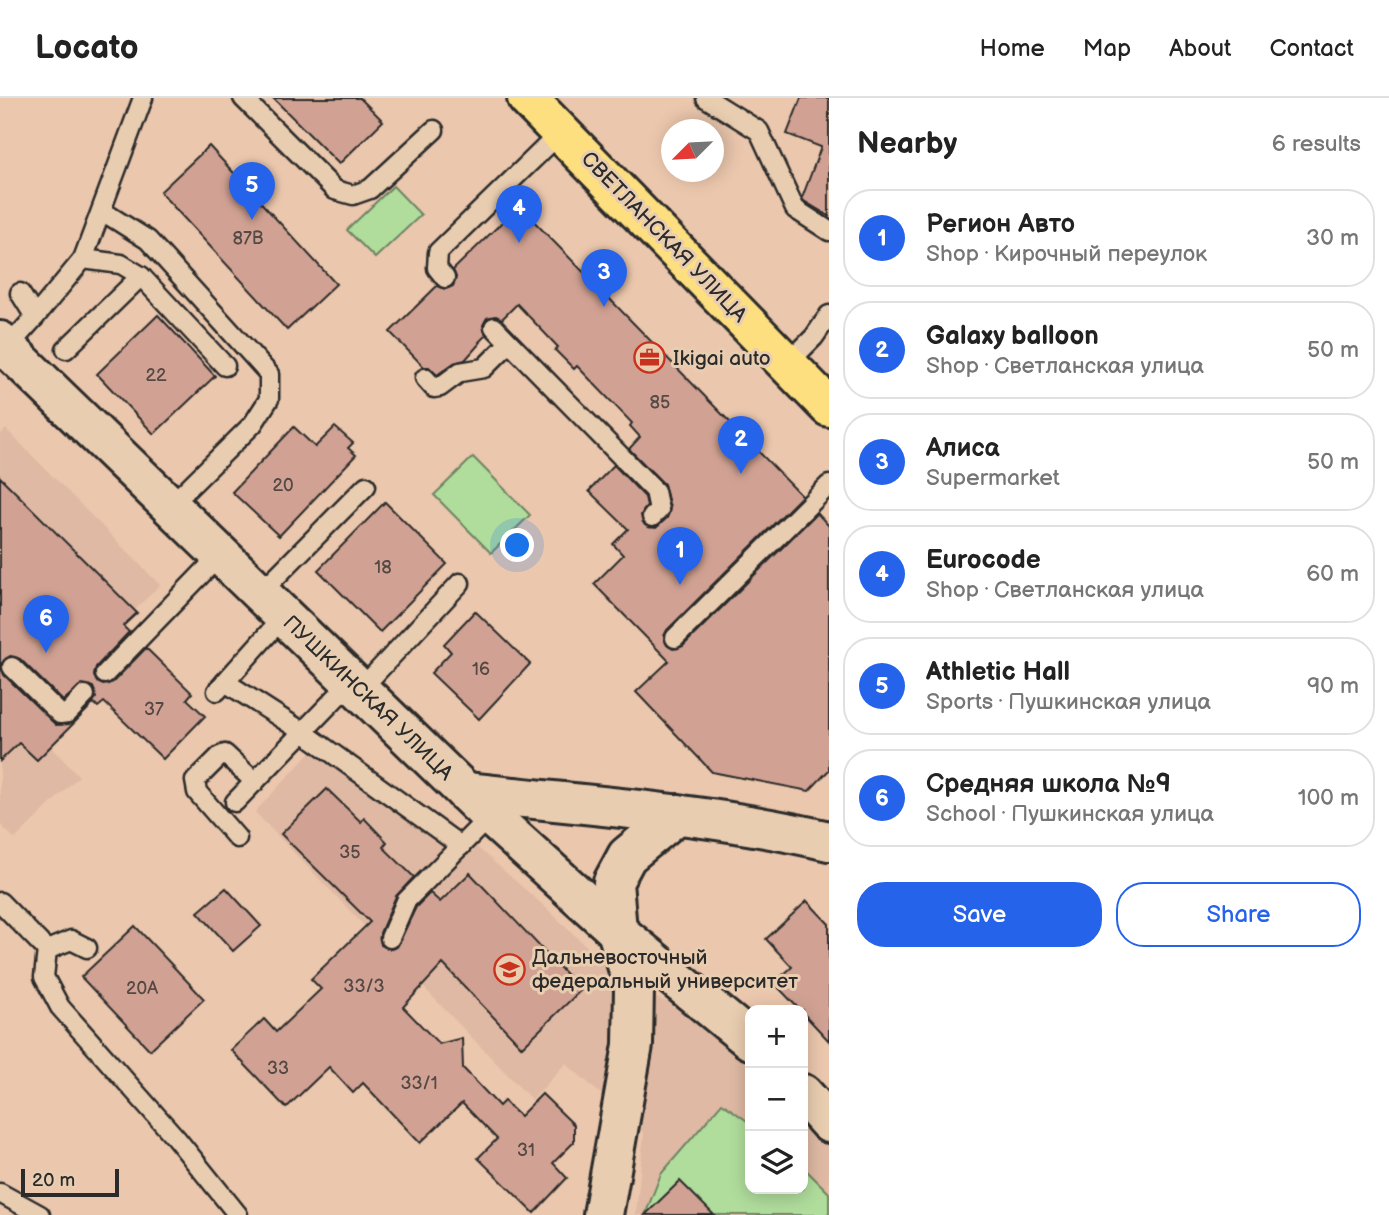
<!DOCTYPE html>
<html lang="en">
<head>
<meta charset="utf-8">
<style>
  body { margin:0; font-family:"Balsamiq Sans",sans-serif; background:#f2f2f2; color:#222 }
  .controls { position:absolute; right:21px; bottom:21px; display:grid; overflow:hidden; border-radius:14px; box-shadow:0 4px 18px #0003 }
  .controls button { width:63px; height:63px; display:grid; place-items:center; padding:0; border:0; border-bottom:2px solid #e0e0e0; background:#fff; color:#222; font:35px sans-serif }
  .compass { position:absolute; left:661px; top:21px; width:63px; height:63px; border-radius:50%; background:#fff; box-shadow:0 4px 18px #0003; rotate:246deg }
  .scale { position:absolute; left:21px; bottom:18px; width:98px; box-sizing:border-box; padding-left:7px; border:4px solid #2b2b2b; border-top:0; font-size:19px; line-height:24px; white-space:nowrap; color:#2b2b2b; -webkit-text-stroke:5px #e9cdb0; paint-order:stroke }
  .you { position:absolute; left:518px; top:448px; width:24px; height:24px; margin:-18px; border:5px solid #fff; border-radius:50%; background:#1a73e8; box-shadow:0 0 0 10px #1a73e833 }
  .badge { display:grid; place-items:center; width:46px; height:46px; border-radius:50%; background:#2563eb; color:#fff; font-size:23px; font-weight:700 }
  .pin { position:absolute; translate:-50% -58px; filter:drop-shadow(0 2px 4px #0008) }
  .pin::after { content:''; position:absolute; top:37px; width:24px; height:21px; background:inherit; clip-path:polygon(0 0,100% 0,50% 100%) }
  .list { margin:0; padding:0; list-style:none }
  h2 { display:flex; justify-content:space-between; align-items:center; height:91px; margin:0; padding:0 28px; font-size:30px }
  h2 small { font-size:23px; font-weight:400; color:#767676 }
  .list li { display:grid; grid-template-columns:46px 1fr auto; gap:21px; align-items:center; box-sizing:border-box; height:98px; margin:0 14px 14px; padding:0 14px; border:2px solid #e0e0e0; border-radius:28px }
  .list b { display:block; font-size:26px; white-space:nowrap }
  .list p { margin:0; font-size:23px; white-space:nowrap; color:#767676 }
  .list em { font-size:23px; font-style:normal; color:#767676 }
  .actions { display:flex; gap:14px; padding:21px 28px }
  .actions a { flex:1; padding:16px 0; border:2px solid #2563eb; border-radius:28px; text-align:center; font-size:24px; color:#2563eb }
  .actions .main { background:#2563eb; color:#fff }
  .icon { flex:none; width:38px; height:38px; fill:none; stroke:currentColor; stroke-width:2; stroke-linecap:round; stroke-linejoin:round }
  .map { position:relative; flex:none; width:829px; height:1117px; overflow:hidden }
  header { display:flex; align-items:center; gap:42px; box-sizing:border-box; height:98px; padding:0 35px; background:#fff; border-bottom:2px solid #e0e0e0 }
  header strong { font-size:33px }
  nav { display:flex; gap:38px; margin-inline-start:auto; font-size:24px }
  main { display:flex }
  aside { flex:1; background:#fff }
  .map>svg:first-child { display:block }
  .built { fill:#dfb9a3 }
  .green { fill:#b0dd9c; stroke:#6e8464; stroke-width:2 }
  .building { fill:#d1a293; stroke:#2b2b2b; stroke-width:2; fill-rule:evenodd }
  .lines { fill:none; stroke-linecap:round; stroke-linejoin:round }
  .lane-casing { stroke:#2b2b2b; stroke-width:23 }
  .secondary-casing { stroke:#2b2b2b; stroke-width:44 }
  .primary-casing { stroke:#2b2b2b; stroke-width:44 }
  .lane { stroke:#e9cdb0; stroke-width:18 }
  .secondary { stroke:#e9cdb0; stroke-width:38 }
  .primary { stroke:#fedf80; stroke-width:38 }
  .labels { text-anchor:middle; dominant-baseline:central; stroke-width:6; stroke-linejoin:round; paint-order:stroke }
  .number-label { font-size:18px; fill:#544945 }
  .street-label { font-size:21px; fill:#2b2b2b; stroke:#e9cdb0 }
  .poi-label { font-size:21px; fill:#2b2b2b; stroke:#e9cdb0; text-anchor:start }
</style>
</head>
<body>
<header>
<strong>Locato</strong>
<nav><a>Home</a><a>Map</a><a>About</a><a>Contact</a></nav>
</header>
<main>
<div class="map">
<svg width="829" height="1117" viewBox="0 0 829 1117">
  <rect width="100%" height="100%" fill="#ebc7ad"/>
  <filter id="ink" filterUnits="userSpaceOnUse"><feTurbulence type="fractalNoise" baseFrequency=".0143" numOctaves="2"/><feDisplacementMap in="SourceGraphic" scale="14" xChannelSelector="R" yChannelSelector="G"/><feConvolveMatrix kernelMatrix="1 2 1 2 8 2 1 2 1" color-interpolation-filters="sRGB"/></filter>
  <g filter="url(#ink)">
    <g class="built">
      <path d="M6,331L160,487L24,622L79,678L15,741L0,726V337Z"/>
      <path d="M322,642L446,722L544,808L631,891L684,910L750,970V1091H803V1019L829,1009V1117H636L644,1035L566,965L532,1002L255,714Z"/>
    </g>
    <g class="green">
      <path d="M393,88L421,117L375,160L347,132Z"/>
      <path d="M473,359L530,417L491,455L434,397Z"/>
      <path d="M722,1005L750,1025V1091H803V1069L829,1095V1117H645L661,1076Z"/>
    </g>
    <g class="building">
      <path d="M273,0H360L383,23L339,66Z"/>
      <path d="M801,0H829V118L804,103L802,100L821,49L787,36Z"/>
      <path d="M209,48L336,186L287,232L160,94Z"/>
      <path d="M519,108L802,398L667,532L664,538L667,547L673,551L683,548L817,415L829,428V672L809,693L712,674L636,594L669,563L594,486L623,457L613,446L628,431L589,393L614,367L645,399L647,408L641,417L645,427L656,430L667,420L670,410L664,386L629,351L640,339L630,328L632,325L577,268L574,271L555,252L558,249L517,206L502,221L496,218L487,220L483,227L486,237L479,244L480,245L465,262L454,265L437,277L429,269H424L390,234L437,188L446,191L453,188L456,179L453,172Z"/>
      <path d="M158,217L215,278L154,336L97,276Z"/>
      <path d="M294,329L315,349L335,329L353,345L348,350L356,357L279,438L232,394Z"/>
      <path d="M0,379L137,515L123,528L129,534L96,569L94,578L97,584L103,587L113,584L146,550L192,595L187,601L205,618L163,661L104,604L98,609L94,605L37,662L19,645L0,663ZM10,558L20,561L63,603L82,586L93,589L96,600L76,623L69,626L56,627L4,577L1,566Z"/>
      <path d="M385,404L447,466L380,534L318,472Z"/>
      <path d="M475,513L530,566L479,621L431,575L451,554L444,546Z"/>
      <path d="M327,691L361,724L364,720L387,744L383,749L414,779L396,798L380,835L381,847L391,851L397,849L416,809L430,795L440,804L470,775L581,892L522,949L443,866L403,909L439,946L462,940L463,970L499,1008L504,1003L520,1018L542,996L574,1027V1044L553,1065L567,1080L534,1115L478,1060L497,1041L462,1005L420,1045L363,985L353,995L329,969L286,1010L231,952L264,921L276,934L321,891L311,881L370,824L281,736Z"/>
      <path d="M226,790L261,828L233,853L198,814Z"/>
      <path d="M807,803L829,826V943L803,915V912H800L774,885L792,869L766,841Z"/>
      <path d="M135,828L204,901L150,952L81,879Z"/>
      <path d="M680,1083L714,1117H645Z"/>
    </g>
    <g class="lines">
      <defs>
        <g id="lane">
          <path d="M243,0L335,92L353,97L370,91L434,32"/>
          <path d="M706,0L759,33L795,111L829,133"/>
          <path d="M102,113L148,142L269,276V301L253,326L170,408"/>
          <path d="M83,161L121,166L141,178L225,268"/>
          <path d="M445,180L437,170L438,154L561,34"/>
          <path d="M20,195L35,219"/>
          <path d="M494,229L655,393L659,412L652,419"/>
          <path d="M7,250L35,219L83,161L143,0"/>
          <path d="M66,251L141,178"/>
          <path d="M787,266L814,239L829,217"/>
          <path d="M425,280L434,290L440,289L460,274L484,270L509,245"/>
          <path d="M260,495L366,388"/>
          <path d="M675,540L829,387"/>
          <path d="M12,569L60,616L68,615L85,597"/>
          <path d="M105,576L220,457"/>
          <path d="M225,584L303,634L461,748"/>
          <path d="M360,592L460,485"/>
          <path d="M217,593L284,518"/>
          <path d="M235,704L351,584"/>
          <path d="M237,740L197,694L195,683L220,658L225,656L255,684"/>
          <path d="M0,804L47,852"/>
          <path d="M390,840L406,803L490,718"/>
          <path d="M87,850L71,842L47,852L44,879L60,909L176,1040L238,1117"/>
          <path d="M0,1095L40,1117"/>
        </g>
        <g id="secondary">
          <path d="M0,243L490,718L617,833L750,942"/>
          <path d="M465,694C587,707 709,715 829,743"/>
          <path d="M803,996L829,1025"/>
          <path d="M603,1117L633,947L634,890L617,833L613,784L627,758L678,716"/>
        </g>
        <path id="primary" d="M527,0L829,309"/>
      </defs>
      <use href="#lane" class="lane-casing"/>
      <use href="#secondary" class="secondary-casing"/>
      <use href="#primary" class="primary-casing"/>
      <use href="#lane" class="lane"/>
      <use href="#secondary" class="secondary"/>
      <use href="#primary" class="primary"/>
    </g>
  </g>
  <defs>
    <symbol id="office-ring" viewBox="-11 -11 22 22"><circle r="9.5" fill="#e9cdb0" stroke="#c8321e" stroke-width="1.5"/><path d="M-6-3h4V-5.5h4V-3h4V5H-6ZM-1-4.5V-3h2v-1.5ZM-6 0V1H6V0Z" fill="#c8321e"/></symbol>
    <symbol id="university-ring" viewBox="-11 -11 22 22"><circle r="9.5" fill="#e9cdb0" stroke="#c8321e" stroke-width="1.5"/><path d="M0-5L7-2L0 1L-7-2ZM-4 1L0 2.5L4 1V4Q0 6-4 4Z" fill="#c8321e"/></symbol>
  </defs>
  <g fill-rule="evenodd">
    <use href="#office-ring" x="632" y="242" width="35" height="35"/>
    <use href="#university-ring" x="492" y="854" width="35" height="35"/>
  </g>
  <g class="labels">
    <g class="number-label">
      <text x="248" y="140">87В</text>
      <text x="156" y="277">22</text>
      <text x="660" y="304">85</text>
      <text x="283" y="387">20</text>
      <text x="383" y="469">18</text>
      <text x="481" y="571">16</text>
      <text x="154" y="611">37</text>
      <text x="350" y="754">35</text>
      <text x="364" y="888">33/3</text>
      <text x="142" y="890">20А</text>
      <text x="278" y="970">33</text>
      <text x="419" y="985">33/1</text>
      <text x="526" y="1052">31</text>
    </g>
    <g class="street-label">
      <text transform="translate(664 139) rotate(46)">СВЕТЛАНСКАЯ УЛИЦА</text>
      <text transform="translate(368 600) rotate(44)">ПУШКИНСКАЯ УЛИЦА</text>
    </g>
    <g class="poi-label">
      <text x="673" y="260">Ikigai auto</text>
      <text x="532" y="859">Дальневосточный<tspan x="532" dy="24">федеральный университет</tspan></text>
    </g>
  </g>
</svg>
<div class="controls">
<button>+</button>
<button>−</button>
<button><svg class="icon" aria-label="layers" viewBox="0 0 24 24"><path d="M12 4l9 5-9 5-9-5zM3 14l9 5 9-5"/></svg></button>
</div>
<svg class="compass" viewBox="-18 -18 36 36"><path d="M0-13l5 13h-10z" fill="#e53935"/><path d="M0 13l5-13h-10z" fill="#767676"/></svg>
<div class="scale">20 m</div>
<div class="you"></div>
<div class="pin badge" style="left:680px;top:487px">1</div>
<div class="pin badge" style="left:741px;top:376px">2</div>
<div class="pin badge" style="left:604px;top:209px">3</div>
<div class="pin badge" style="left:519px;top:145px">4</div>
<div class="pin badge" style="left:252px;top:122px">5</div>
<div class="pin badge" style="left:46px;top:555px">6</div>
</div>
<aside>
<h2>Nearby<small>6 results</small></h2>
<ul class="list">
<li><span class="badge">1</span><div><b>Регион Авто</b><p>Shop · Кирочный переулок</p></div><em>30 m</em></li>
<li><span class="badge">2</span><div><b>Galaxy balloon</b><p>Shop · Светланская улица</p></div><em>50 m</em></li>
<li><span class="badge">3</span><div><b>Алиса</b><p>Supermarket</p></div><em>50 m</em></li>
<li><span class="badge">4</span><div><b>Eurocode</b><p>Shop · Светланская улица</p></div><em>60 m</em></li>
<li><span class="badge">5</span><div><b>Athletic Hall</b><p>Sports · Пушкинская улица</p></div><em>90 m</em></li>
<li><span class="badge">6</span><div><b>Средняя школа №9</b><p>School · Пушкинская улица</p></div><em>100 m</em></li>
</ul>
<div class="actions"><a class="main">Save</a><a>Share</a></div>
</aside>
</main>
</body>
</html>
